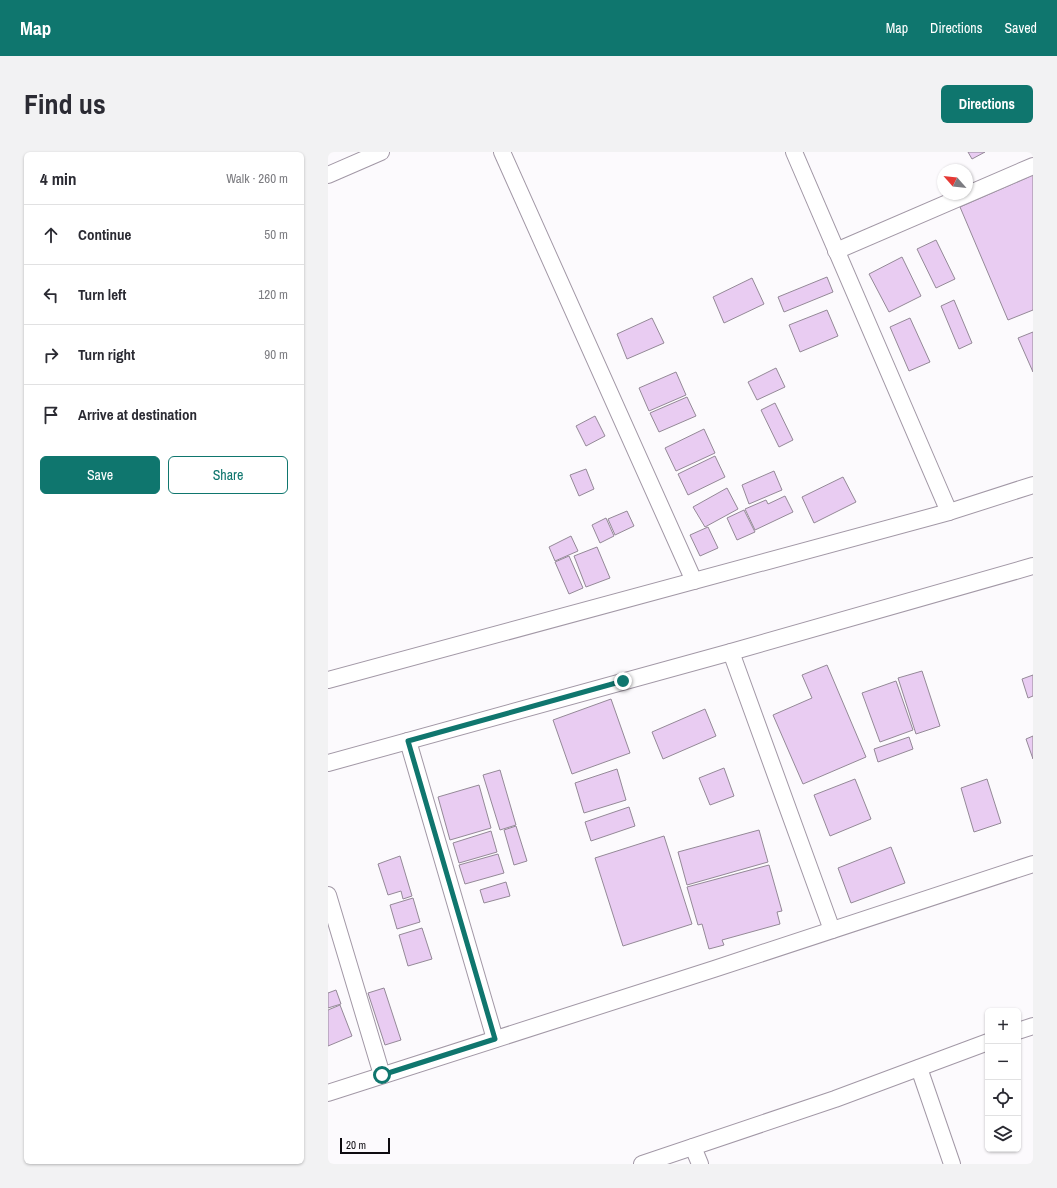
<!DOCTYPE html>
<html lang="en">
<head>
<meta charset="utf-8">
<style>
  body { margin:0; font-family:"Archivo Narrow",sans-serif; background:#f2f2f3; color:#2b2b33 }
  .controls { position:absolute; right:12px; bottom:12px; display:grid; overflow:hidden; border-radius:6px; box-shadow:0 1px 3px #0004 }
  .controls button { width:36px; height:36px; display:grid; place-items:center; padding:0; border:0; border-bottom:1px solid #e1e1e2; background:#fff; color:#2b2b33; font:20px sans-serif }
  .compass { position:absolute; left:609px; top:12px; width:36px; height:36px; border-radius:50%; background:#fff; box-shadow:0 1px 3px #0004; rotate:297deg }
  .scale { position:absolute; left:12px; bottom:10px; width:50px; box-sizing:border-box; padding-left:4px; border:2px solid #0e0b10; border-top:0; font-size:11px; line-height:14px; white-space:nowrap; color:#0e0b10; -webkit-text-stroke:3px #fcfafd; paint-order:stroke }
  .stop { position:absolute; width:12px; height:12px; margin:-9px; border:3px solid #0f766e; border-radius:50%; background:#fff }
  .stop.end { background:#0f766e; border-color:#fff; box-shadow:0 1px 4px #0008 }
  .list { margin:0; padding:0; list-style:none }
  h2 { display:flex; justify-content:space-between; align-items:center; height:52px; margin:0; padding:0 16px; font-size:17px }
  h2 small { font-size:13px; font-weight:400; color:#7c7c81 }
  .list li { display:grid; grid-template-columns:26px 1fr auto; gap:12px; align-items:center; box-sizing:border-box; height:60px; padding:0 16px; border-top:1px solid #e1e1e2 }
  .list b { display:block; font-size:15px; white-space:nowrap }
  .list em { font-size:13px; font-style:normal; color:#7c7c81 }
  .actions { display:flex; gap:8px; padding:12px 16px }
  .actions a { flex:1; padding:9px 0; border:1px solid #0f766e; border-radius:6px; text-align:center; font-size:14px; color:#0f766e }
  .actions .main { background:#0f766e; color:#fff }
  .icon { flex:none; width:22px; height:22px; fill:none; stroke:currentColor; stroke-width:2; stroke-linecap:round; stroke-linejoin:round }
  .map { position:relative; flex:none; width:705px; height:1012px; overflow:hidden; border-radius:6px }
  header { display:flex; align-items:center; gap:24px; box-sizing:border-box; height:56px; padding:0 20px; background:#0f766e; color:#fff }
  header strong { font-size:19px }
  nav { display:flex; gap:22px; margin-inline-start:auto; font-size:14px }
  .intro { display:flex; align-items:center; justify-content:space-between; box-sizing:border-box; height:96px; padding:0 24px }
  h1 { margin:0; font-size:28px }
  .button { padding:10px 18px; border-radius:6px; background:#0f766e; color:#fff; font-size:14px; font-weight:700 }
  main { display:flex; gap:24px; padding:0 24px }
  aside { flex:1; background:#fff; border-radius:6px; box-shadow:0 1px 3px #0004 }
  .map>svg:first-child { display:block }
  .building { fill:#e9ccf2; stroke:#948997 }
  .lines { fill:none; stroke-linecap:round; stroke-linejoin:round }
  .street-casing { stroke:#a298a6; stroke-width:18 }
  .street { stroke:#fff; stroke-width:16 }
  .route { stroke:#0f766e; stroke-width:5 }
</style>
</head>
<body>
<header>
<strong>Map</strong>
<nav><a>Map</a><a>Directions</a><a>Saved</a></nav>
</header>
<div class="intro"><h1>Find us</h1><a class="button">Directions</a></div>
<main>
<aside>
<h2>4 min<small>Walk · 260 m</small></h2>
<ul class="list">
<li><svg class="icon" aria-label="ahead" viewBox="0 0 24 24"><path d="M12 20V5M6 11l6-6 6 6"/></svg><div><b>Continue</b></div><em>50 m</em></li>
<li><svg class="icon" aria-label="left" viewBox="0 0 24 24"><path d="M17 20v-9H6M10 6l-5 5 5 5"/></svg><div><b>Turn left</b></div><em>120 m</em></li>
<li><svg class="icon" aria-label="right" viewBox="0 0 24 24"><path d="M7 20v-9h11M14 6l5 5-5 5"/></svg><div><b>Turn right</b></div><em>90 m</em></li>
<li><svg class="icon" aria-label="arrive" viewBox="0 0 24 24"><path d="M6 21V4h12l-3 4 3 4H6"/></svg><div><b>Arrive at destination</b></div></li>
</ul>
<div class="actions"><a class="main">Save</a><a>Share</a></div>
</aside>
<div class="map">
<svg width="705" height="1012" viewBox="0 0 705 1012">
  <rect width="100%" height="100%" fill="#fcfafd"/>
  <g class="building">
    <path d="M640,0H657L644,7Z"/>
    <path d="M705,23V158L680,168L632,55Z"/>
    <path d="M608,88L627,127L608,136L589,97Z"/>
    <path d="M574,105L593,144L561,160L541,122Z"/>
    <path d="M499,125L505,140L456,160L450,145Z"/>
    <path d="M424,126L436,152L396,171L385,145Z"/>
    <path d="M626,148L644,191L631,197L613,154Z"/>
    <path d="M499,158L510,184L472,200L461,173Z"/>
    <path d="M324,166L336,191L299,207L289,182Z"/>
    <path d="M582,166L602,210L581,219L562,175Z"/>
    <path d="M705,180V220L690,186Z"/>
    <path d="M448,216L457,235L429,248L420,230Z"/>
    <path d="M348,220L358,243L321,259L311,236Z"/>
    <path d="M359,245L368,264L331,280L322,261Z"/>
    <path d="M447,251L465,288L451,295L433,258Z"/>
    <path d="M267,264L277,284L258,294L248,274Z"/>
    <path d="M376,277L387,301L348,319L337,296Z"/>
    <path d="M387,304L397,325L360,343L350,322Z"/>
    <path d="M258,317L266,337L251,344L242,323Z"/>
    <path d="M446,319L454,338L421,352L414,333Z"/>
    <path d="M515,325L528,350L486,371L474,345Z"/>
    <path d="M399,336L410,357L377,375L365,355Z"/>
    <path d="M457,344L465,360L427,378L417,357L438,348L440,352Z"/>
    <path d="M416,358L427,380L409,388L399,366Z"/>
    <path d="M299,359L306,374L287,383L280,367Z"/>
    <path d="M278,366L286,384L272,391L264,373Z"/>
    <path d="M380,375L390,396L372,404L362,383Z"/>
    <path d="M243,384L250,399L227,409L221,395Z"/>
    <path d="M269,395L282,426L258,435L246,404Z"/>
    <path d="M241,404L255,436L241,442L227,410Z"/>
    <path d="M499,513L538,605L475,632L445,563L484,546L474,523Z"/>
    <path d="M594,519L612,574L588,582L570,526Z"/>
    <path d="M705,523V544L700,546L694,527Z"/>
    <path d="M568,529L585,578L552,590L534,541Z"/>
    <path d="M283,547L302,601L244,622L225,568Z"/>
    <path d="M377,557L388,584L335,607L324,580Z"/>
    <path d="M705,584V607L698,587Z"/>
    <path d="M581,585L585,597L550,610L546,597Z"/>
    <path d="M396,616L406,644L382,653L371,626Z"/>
    <path d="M289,617L298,648L256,661L247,631Z"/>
    <path d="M172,618L188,673L172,678L155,623Z"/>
    <path d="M527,627L543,667L502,684L486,643Z"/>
    <path d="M659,627L673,671L646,680L633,636Z"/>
    <path d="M151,633L163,676L122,688L110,645Z"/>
    <path d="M301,655L307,674L263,689L257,670Z"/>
    <path d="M188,674L199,709L186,713L176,678Z"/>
    <path d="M431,678L440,710L359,733L350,700Z"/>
    <path d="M163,679L169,700L131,711L125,691Z"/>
    <path d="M336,684L364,772L295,794L267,706Z"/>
    <path d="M563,695L577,731L523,751L510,716Z"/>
    <path d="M170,702L176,721L137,732L131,713Z"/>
    <path d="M72,704L84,744L75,747L73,739L60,743L50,712Z"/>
    <path d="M441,713L454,759L449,760L452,772L394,788L396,793L381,797L374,772L370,773L359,735Z"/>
    <path d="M178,730L182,744L156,751L152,738Z"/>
    <path d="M85,746L92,770L69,777L62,753Z"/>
    <path d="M94,776L104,807L80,814L71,783Z"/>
    <path d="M56,836L73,888L57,893L40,841Z"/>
    <path d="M8,838L13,852L0,856V841Z"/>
    <path d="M12,853L24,884L0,894V858Z"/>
  </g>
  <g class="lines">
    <defs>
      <g id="street">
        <path d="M174,0L366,429"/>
        <path d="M466,0L621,360"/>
        <path d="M0,23L53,0"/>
        <path d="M508,99L705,14"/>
        <path d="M403,500L504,778"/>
        <path d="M0,528L621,360L705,333"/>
        <path d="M80,589L167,887"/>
        <path d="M0,611L403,500L705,414"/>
        <path d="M0,743L54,923"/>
        <path d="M690,879L705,874"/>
        <path d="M591,916L624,1012"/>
        <path d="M0,941L386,817L705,712"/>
        <path d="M365,995L372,1012"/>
        <path d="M314,1012L507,947L660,890"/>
      </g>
    </defs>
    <use href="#street" class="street-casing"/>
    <use href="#street" class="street"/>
  </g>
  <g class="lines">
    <path class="route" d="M54,923L167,887L80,589L295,529"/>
  </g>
</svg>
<div class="controls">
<button>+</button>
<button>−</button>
<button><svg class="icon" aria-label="locate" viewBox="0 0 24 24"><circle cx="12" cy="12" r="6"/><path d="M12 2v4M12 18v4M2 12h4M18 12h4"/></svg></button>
<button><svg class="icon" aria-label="layers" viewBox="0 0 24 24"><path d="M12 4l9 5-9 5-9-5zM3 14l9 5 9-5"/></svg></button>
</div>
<svg class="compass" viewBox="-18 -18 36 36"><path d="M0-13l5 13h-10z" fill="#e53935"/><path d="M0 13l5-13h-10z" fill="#7c7c81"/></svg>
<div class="scale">20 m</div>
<div class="stop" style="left:54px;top:923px"></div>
<div class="stop end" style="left:295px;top:529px"></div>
</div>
</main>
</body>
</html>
